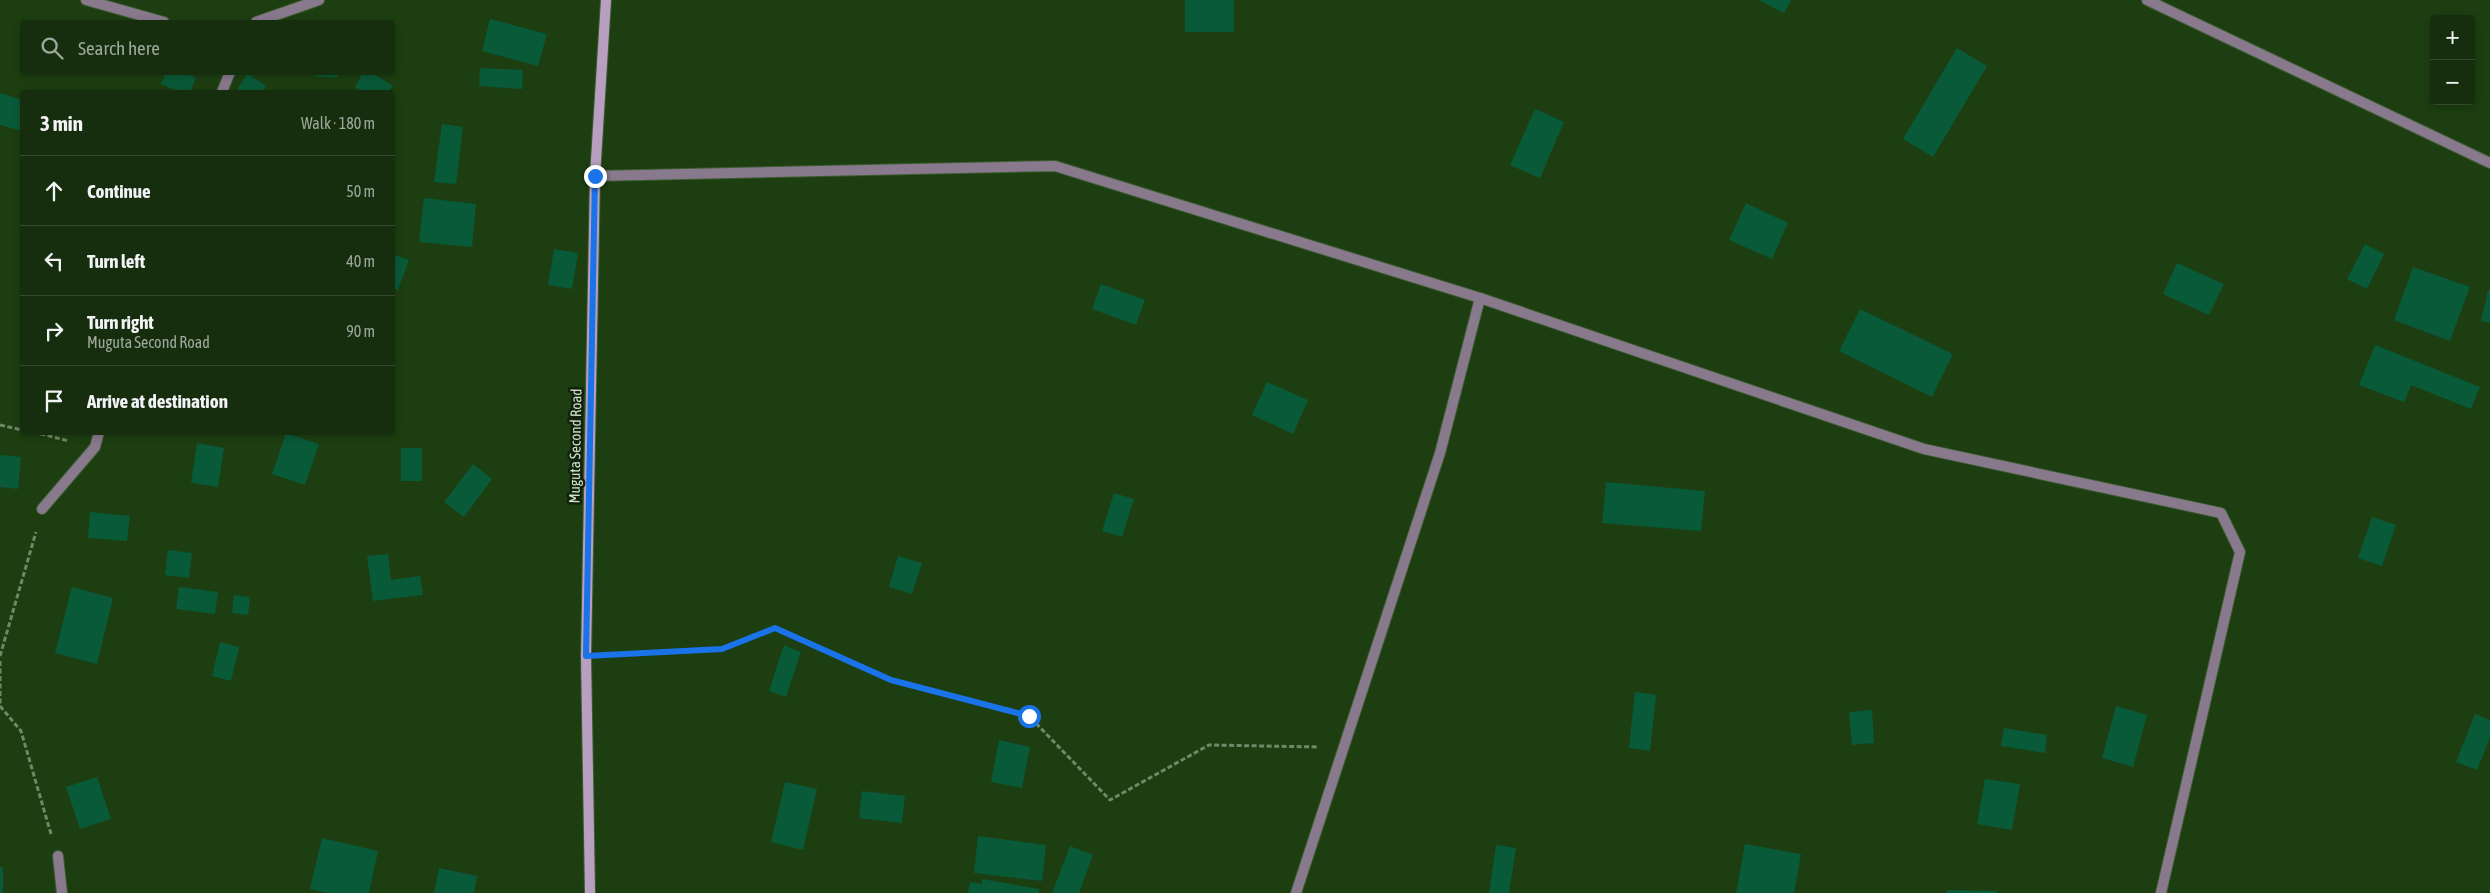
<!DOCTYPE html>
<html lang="en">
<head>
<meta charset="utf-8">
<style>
  body { margin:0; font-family:"Asap Condensed",sans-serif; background:#233a1b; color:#f1f3f6 }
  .controls { position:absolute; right:15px; top:15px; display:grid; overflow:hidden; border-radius:5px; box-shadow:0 2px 8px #0003 }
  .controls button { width:45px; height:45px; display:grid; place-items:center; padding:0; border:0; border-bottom:1px solid #354a2e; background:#162e0d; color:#f1f3f6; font:25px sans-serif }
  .stop { position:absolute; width:15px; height:15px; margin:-11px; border:4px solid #1a73e8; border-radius:50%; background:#fff }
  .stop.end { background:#1a73e8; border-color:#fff; box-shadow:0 1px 5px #0008 }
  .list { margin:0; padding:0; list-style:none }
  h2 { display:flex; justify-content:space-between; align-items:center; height:65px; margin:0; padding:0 20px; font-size:21px }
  h2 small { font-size:16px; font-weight:400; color:#9ea89d }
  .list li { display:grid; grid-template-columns:32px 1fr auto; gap:15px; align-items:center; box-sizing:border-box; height:70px; padding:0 20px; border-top:1px solid #354a2e }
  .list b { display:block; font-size:19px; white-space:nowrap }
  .list p { margin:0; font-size:16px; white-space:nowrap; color:#9ea89d }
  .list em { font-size:16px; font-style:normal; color:#9ea89d }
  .icon { flex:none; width:28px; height:28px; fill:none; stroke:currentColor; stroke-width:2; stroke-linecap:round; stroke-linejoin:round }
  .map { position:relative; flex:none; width:2490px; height:893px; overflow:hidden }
  .search { position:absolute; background:#162e0d; box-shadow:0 2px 8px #0003; left:20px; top:20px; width:375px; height:55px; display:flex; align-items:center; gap:12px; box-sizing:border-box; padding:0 18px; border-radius:5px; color:#9ea89d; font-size:19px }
  .panel { position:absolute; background:#162e0d; box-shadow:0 2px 8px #0003; left:20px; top:90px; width:375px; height:345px; border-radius:5px }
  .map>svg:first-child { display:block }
  .building { fill:#095a38 }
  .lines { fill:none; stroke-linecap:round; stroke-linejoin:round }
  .lane-casing { stroke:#3d5c32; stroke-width:12 }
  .street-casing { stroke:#3d5c32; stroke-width:12 }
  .secondary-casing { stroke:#3d5c32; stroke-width:12 }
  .path { stroke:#6e8965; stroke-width:3; stroke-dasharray:5 2.5; stroke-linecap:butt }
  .lane { stroke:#89798d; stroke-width:10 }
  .street { stroke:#89798d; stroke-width:10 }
  .secondary { stroke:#b89fc0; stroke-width:10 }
  .route { stroke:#1a73e8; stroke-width:6 }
  .labels { text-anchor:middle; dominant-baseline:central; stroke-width:5; stroke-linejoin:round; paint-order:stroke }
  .street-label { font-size:15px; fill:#cee2c8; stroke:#12210e }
</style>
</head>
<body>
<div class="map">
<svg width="2490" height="893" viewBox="0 0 2490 893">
  <rect width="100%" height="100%" fill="#1d3e11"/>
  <g class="building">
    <rect x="1185" y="0" width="49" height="32"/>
    <path d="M1759,0H1791L1784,13Z"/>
    <path d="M490,19L547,34L538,66L482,51Z"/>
    <path d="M1957,48L1987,66L1933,157L1903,139Z"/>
    <path d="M480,68L523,70L522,89L479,86Z"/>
    <path d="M166,72H184L196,78L190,92H180L161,84Z"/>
    <path d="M314,72H338L337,78L314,76Z"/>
    <path d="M363,72H371L393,86L388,92H365L355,87Z"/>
    <path d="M247,73L266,86L262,92H236Z"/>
    <path d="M0,93L22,100V131L0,125Z"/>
    <path d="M1535,109L1564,122L1540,178L1510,165Z"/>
    <path d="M442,124L463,127L456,184L434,182Z"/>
    <path d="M424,198L476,204L472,247L419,242Z"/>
    <path d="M1746,203L1788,223L1772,259L1729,240Z"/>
    <path d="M2365,244L2384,254L2367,289L2347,279Z"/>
    <path d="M554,249L578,253L572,289L548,285Z"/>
    <path d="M392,254L409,260L398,290L392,288Z"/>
    <path d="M2177,263L2224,284L2209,315L2163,294Z"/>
    <path d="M2413,267L2470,287L2450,341L2394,320Z"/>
    <path d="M1101,284L1145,300L1136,325L1092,309Z"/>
    <path d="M2488,290H2490V323L2481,321Z"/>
    <path d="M1860,309L1953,354L1932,397L1839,351Z"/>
    <path d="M2375,345L2480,387L2471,409L2411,385L2404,402L2359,385Z"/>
    <path d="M1267,382L1308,400L1293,434L1252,415Z"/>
    <path d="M286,433L319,444L305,485L272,474Z"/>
    <path d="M197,443L224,448L218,487L191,483Z"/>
    <rect x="401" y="448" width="21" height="33"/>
    <path d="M0,455L21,457L18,489L0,487Z"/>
    <path d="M473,464L492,479L464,517L444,502Z"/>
    <path d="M1606,482L1705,491L1701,531L1602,523Z"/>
    <path d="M1114,493L1134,499L1122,537L1102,531Z"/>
    <path d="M90,512L130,516L127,541L88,538Z"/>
    <path d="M2372,517L2396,525L2382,566L2358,558Z"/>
    <path d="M168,550L192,553L189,578L165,575Z"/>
    <path d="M388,554L391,580L420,576L423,595L373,601L367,556Z"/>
    <path d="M898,556L922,563L912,594L889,587Z"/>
    <path d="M72,587L113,598L97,664L55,653Z"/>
    <path d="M179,587L218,592L215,614L176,609Z"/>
    <path d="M234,595L250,597L248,615L232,613Z"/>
    <path d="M220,642L239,647L231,681L212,676Z"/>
    <path d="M784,645L801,652L786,697L769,691Z"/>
    <path d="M1635,692L1656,695L1650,751L1629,748Z"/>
    <path d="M2116,706L2147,715L2133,767L2102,758Z"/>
    <path d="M1872,710L1874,743L1852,745L1849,712Z"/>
    <path d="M2475,714L2490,720V738L2477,770L2456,762Z"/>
    <path d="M2004,728L2047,735L2045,753L2001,746Z"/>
    <path d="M999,740L1030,747L1022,788L991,782Z"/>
    <path d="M97,777L111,819L80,829L66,787Z"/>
    <path d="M1985,779L2020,784L2012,830L1977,824Z"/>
    <path d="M785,782L817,789L803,850L771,842Z"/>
    <path d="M862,791L905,796L902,823L859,818Z"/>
    <path d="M978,836L1046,845L1042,881L974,873Z"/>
    <path d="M322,838L378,851L369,893H327L310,889Z"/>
    <path d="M1745,844L1801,854L1794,893H1736Z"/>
    <path d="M1496,845L1516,848L1509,893H1489Z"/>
    <path d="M1070,846L1093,855L1079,893H1052Z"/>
    <rect x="0" y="867" width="3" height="26"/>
    <path d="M439,868L477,876L474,893H434Z"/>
    <path d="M982,879L1039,889V893H968L970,882L982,884Z"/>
    <path d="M1947,890L1997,891V893H1947Z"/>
  </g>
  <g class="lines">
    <defs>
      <g id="lane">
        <path d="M222,92L230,72"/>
        <path d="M42,509L95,447L99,432"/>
        <path d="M58,856L62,893"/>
      </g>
      <g id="street">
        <path d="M86,0L164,22"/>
        <path d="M2147,0L2490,163"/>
        <path d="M256,22L319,0"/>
        <path d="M595,176L1055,166L1480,298L1924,449L2221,513L2240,552L2161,893"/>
        <path d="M1296,893L1440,453L1480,298"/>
      </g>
      <path id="secondary" d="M590,893L586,656L595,176L606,0"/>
    </defs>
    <use href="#lane" class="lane-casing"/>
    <use href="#street" class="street-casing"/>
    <use href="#secondary" class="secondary-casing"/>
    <g class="path">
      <path d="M0,425L22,430"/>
      <path d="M33,432L69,441"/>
      <path d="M609,655L722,649L775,628L891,680L1029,716L1110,800L1209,745L1319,747"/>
      <path d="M0,656L36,532"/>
      <path d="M0,661V706L21,731L51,834"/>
    </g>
    <use href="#lane" class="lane"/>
    <use href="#street" class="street"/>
    <use href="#secondary" class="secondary"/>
  </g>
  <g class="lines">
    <path class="route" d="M595,176L586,656L722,649L775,628L891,680L1029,716"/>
  </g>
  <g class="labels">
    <g class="street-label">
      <text transform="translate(575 446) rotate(-89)">Muguta Second Road</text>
    </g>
  </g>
</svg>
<div class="controls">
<button>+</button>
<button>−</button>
</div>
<div class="stop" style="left:1029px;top:716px"></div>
<div class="stop end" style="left:595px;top:176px"></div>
<div class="search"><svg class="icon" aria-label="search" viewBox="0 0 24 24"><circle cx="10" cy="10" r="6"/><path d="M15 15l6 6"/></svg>Search here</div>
<section class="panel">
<h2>3 min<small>Walk · 180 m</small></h2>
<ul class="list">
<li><svg class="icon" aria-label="ahead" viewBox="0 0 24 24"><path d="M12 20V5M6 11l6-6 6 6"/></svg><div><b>Continue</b></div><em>50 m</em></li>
<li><svg class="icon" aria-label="left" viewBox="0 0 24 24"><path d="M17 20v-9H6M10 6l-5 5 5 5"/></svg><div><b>Turn left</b></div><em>40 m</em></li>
<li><svg class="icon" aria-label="right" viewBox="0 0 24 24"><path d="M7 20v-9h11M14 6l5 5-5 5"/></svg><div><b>Turn right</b><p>Muguta Second Road</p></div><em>90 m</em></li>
<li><svg class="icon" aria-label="arrive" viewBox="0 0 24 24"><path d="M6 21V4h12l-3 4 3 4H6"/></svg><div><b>Arrive at destination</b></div></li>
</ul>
</section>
</div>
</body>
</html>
